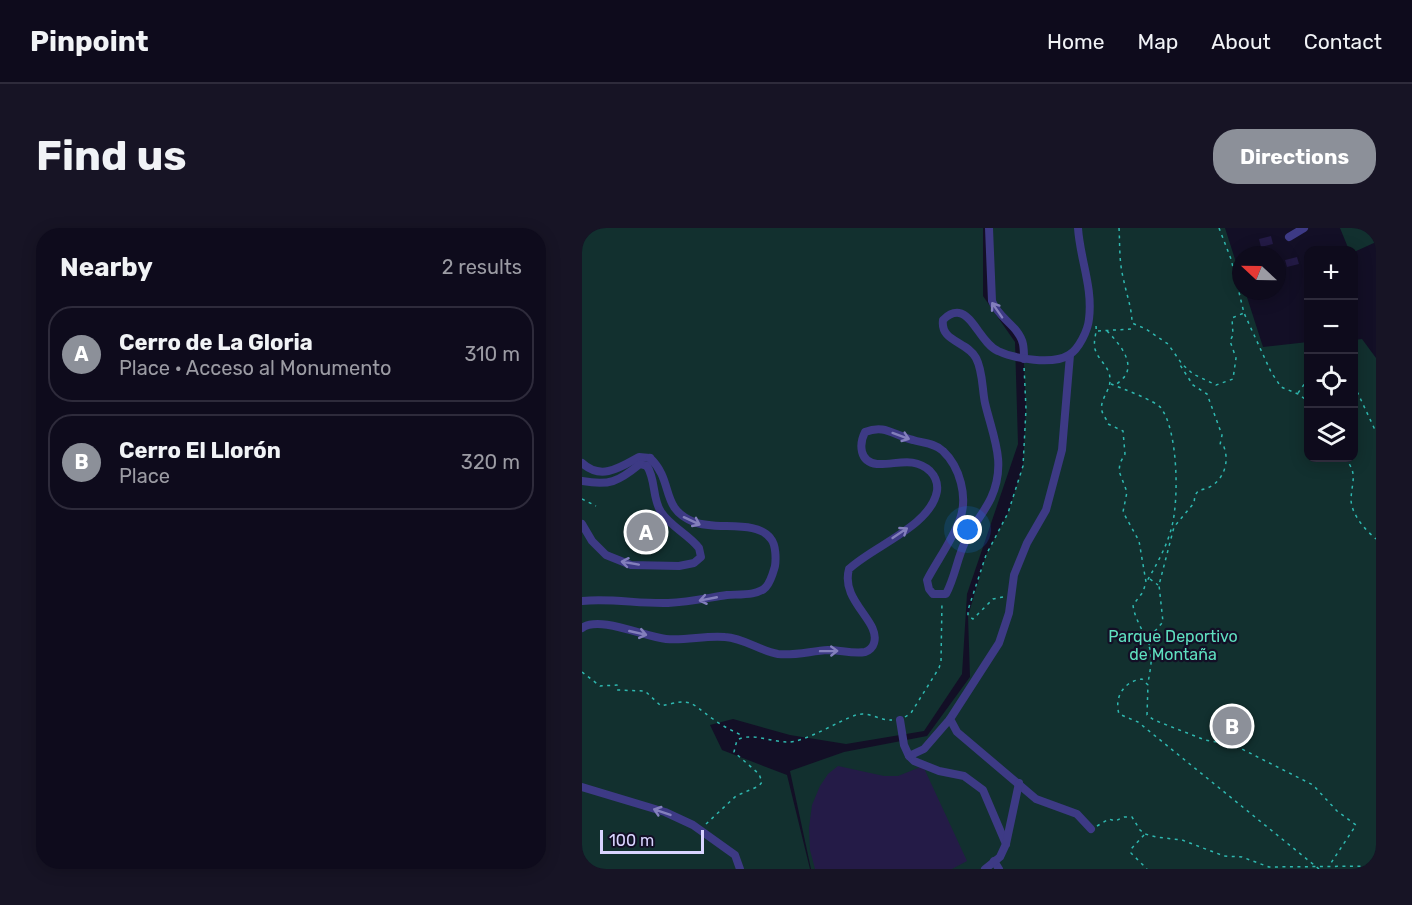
<!DOCTYPE html>
<html lang="en">
<head>
<meta charset="utf-8">
<style>
  body { margin:0; font-family:Rubik,sans-serif; background:#171425; color:#f1f3f6 }
  .controls { position:absolute; right:18px; top:18px; display:grid; overflow:hidden; border-radius:12px; box-shadow:0 3px 15px #0003 }
  .controls button { width:54px; height:54px; display:grid; place-items:center; padding:0; border:0; border-bottom:2px solid #2e2b3b; background:#0e0b1c; color:#f1f3f6; font:30px sans-serif }
  .compass { position:absolute; left:650px; top:18px; width:54px; height:54px; border-radius:50%; background:#0e0b1c; box-shadow:0 3px 15px #0003; rotate:292deg }
  .scale { position:absolute; left:18px; bottom:15px; width:104px; box-sizing:border-box; padding-left:6px; border:3px solid #d9d4ff; border-top:0; font-size:16px; line-height:21px; white-space:nowrap; color:#d9d4ff; -webkit-text-stroke:4px #130f26; paint-order:stroke }
  .you { position:absolute; left:386px; top:302px; width:21px; height:21px; margin:-15px; border:4px solid #fff; border-radius:50%; background:#1a73e8; box-shadow:0 0 0 9px #1a73e833 }
  .badge { display:grid; place-items:center; width:39px; height:39px; border-radius:50%; background:#8c9099; color:#fff; font-size:20px; font-weight:700 }
  .pin { position:absolute; translate:-50% -50%; border:3px solid #fff; box-shadow:0 2px 6px #0006 }
  .list { margin:0; padding:0; list-style:none }
  h2 { display:flex; justify-content:space-between; align-items:center; height:78px; margin:0; padding:0 24px; font-size:26px }
  h2 small { font-size:20px; font-weight:400; color:#9b9ba3 }
  .list li { display:grid; grid-template-columns:39px 1fr auto; gap:18px; align-items:center; box-sizing:border-box; height:96px; margin:0 12px 12px; padding:0 12px; border:2px solid #2e2b3b; border-radius:24px }
  .list b { display:block; font-size:22px; white-space:nowrap }
  .list p { margin:0; font-size:20px; white-space:nowrap; color:#9b9ba3 }
  .list em { font-size:20px; font-style:normal; color:#9b9ba3 }
  .icon { flex:none; width:33px; height:33px; fill:none; stroke:currentColor; stroke-width:2; stroke-linecap:round; stroke-linejoin:round }
  .map { position:relative; flex:none; width:794px; height:641px; overflow:hidden; border-radius:24px }
  header { display:flex; align-items:center; gap:36px; box-sizing:border-box; height:84px; padding:0 30px; background:#0e0b1c; border-bottom:2px solid #2e2b3b }
  header strong { font-size:28px }
  nav { display:flex; gap:33px; margin-inline-start:auto; font-size:21px }
  .intro { display:flex; align-items:center; justify-content:space-between; box-sizing:border-box; height:144px; padding:0 36px }
  h1 { margin:0; font-size:42px }
  .button { padding:15px 27px; border-radius:24px; background:#8c9099; color:#fff; font-size:21px; font-weight:700 }
  main { display:flex; gap:36px; padding:0 36px }
  aside { flex:1; background:#0e0b1c; border-radius:24px; box-shadow:0 3px 15px #0003 }
  .map>svg:first-child { display:block }
  .green { fill:#12302f }
  .building { fill:#241b47 }
  .lines { fill:none; stroke-linecap:round; stroke-linejoin:round }
  .path { stroke:#2fb8b0; stroke-width:1.5; stroke-dasharray:3 4.5; stroke-linecap:butt }
  .minor { stroke:#3d3a85; stroke-width:8 }
  .oneway { stroke:#837fbc }
  .labels { text-anchor:middle; dominant-baseline:central; stroke-width:4.5; stroke-linejoin:round; paint-order:stroke }
  .park-label { font-size:16px; fill:#5fe0c0; stroke:#130f26 }
</style>
</head>
<body>
<header>
<strong>Pinpoint</strong>
<nav><a>Home</a><a>Map</a><a>About</a><a>Contact</a></nav>
</header>
<div class="intro"><h1>Find us</h1><a class="button">Directions</a></div>
<main>
<aside>
<h2>Nearby<small>2 results</small></h2>
<ul class="list">
<li><span class="badge">A</span><div><b>Cerro de La Gloria</b><p>Place · Acceso al Monumento</p></div><em>310 m</em></li>
<li><span class="badge">B</span><div><b>Cerro El Llorón</b><p>Place</p></div><em>320 m</em></li>
</ul>
</aside>
<div class="map">
<svg width="794" height="641" viewBox="0 0 794 641">
  <rect width="100%" height="100%" fill="#130f26"/>
  <g class="green">
    <path d="M0,0H401V68L433,114L436,216L385,366L380,446L342,503L264,516L208,507L151,491L128,497L140,522L205,547L228,641H0Z"/>
    <path d="M407,0H643L659,50V63H663L681,119L726,114V230H772V112L780,111L794,130V641H229L208,543L262,524L345,508L388,449L386,388L404,327L426,285L441,238L444,181L441,115L410,73Z"/>
    <path d="M758,0H794V14L772,24V22H767Z"/>
  </g>
  <g class="building">
    <path d="M689,8L691,16L679,19L677,11Z"/>
    <path d="M715,29L717,36L705,39L703,32Z"/>
    <path d="M256,538L302,548H316L341,538L385,633L370,641H233L228,622L227,600L230,577L238,558L246,546Z"/>
  </g>
  <g class="lines">
    <g class="path">
      <path d="M537,0C538,16 537,33 541,49C544,65 550,80 550,95L564,101L586,116L600,136L611,146L634,157L651,151L654,130L648,113L651,107L650,90L662,85"/>
      <path d="M637,0L649,31L662,85L689,144L699,159L716,166L726,173"/>
      <path d="M514,98C515,106 511,111 513,121C516,132 528,139 528,151C529,162 517,172 520,183C521,188 525,191 526,196L541,203L543,226L538,235L537,243L545,264L541,284L557,313L564,354L561,364L551,377C553,395 567,409 569,427C570,436 567,447 566,456"/>
      <path d="M516,103L550,101L551,98"/>
      <path d="M525,103C535,113 553,133 543,148C541,151 536,155 532,158"/>
      <path d="M529,156C539,160 574,173 579,180C596,203 597,270 590,298C585,318 575,336 565,353"/>
      <path d="M772,157L794,204"/>
      <path d="M716,165L726,151"/>
      <path d="M763,230C776,246 770,252 769,271C769,286 783,302 794,311"/>
      <path d="M0,271L14,278"/>
      <path d="M568,351L576,357"/>
      <path d="M421,369L411,371L391,391L386,388V382L404,327L426,285L441,238L444,181L442,138"/>
      <path d="M567,417L573,403L581,394L577,357L592,299L612,275L613,267L617,262C638,260 649,238 642,219L638,217L640,207L625,166L611,157L598,137L599,134"/>
      <path d="M0,444L18,458L35,457V462L63,463L79,478C111,470 107,474 131,491C140,498 151,503 161,508"/>
      <path d="M323,489L329,485L357,440L359,434L360,373"/>
      <path d="M124,596L154,568L177,558L180,554L177,546L152,524L155,512C169,504 189,514 205,514C222,515 256,493 274,487C287,483 298,493 310,492"/>
      <path d="M515,598L527,591L533,593L542,589H550L558,602L563,606L574,609L600,612L642,628L660,629L687,639L794,638"/>
      <path d="M562,607L549,621V625L565,641"/>
      <path d="M737,641L556,494L537,486C532,469 542,453 560,451L566,457L565,487L572,492L623,512L652,517L731,557L755,583L774,597L747,638"/>
    </g>
    <g class="minor">
      <path d="M407,0L410,73C416,90 437,98 441,116C442,121 442,126 442,131"/>
      <path d="M707,9L722,0"/>
      <path d="M488,127L480,222L464,282L445,315L432,347L427,385L417,415L368,491L375,504L454,571L495,586L509,601"/>
      <path d="M0,235C19,253 39,239 57,229L68,230"/>
      <path d="M0,253C27,258 36,254 58,236L65,238"/>
      <path d="M0,296L10,313L24,327L49,337L97,338L112,335L119,329L117,320C106,306 89,299 79,284C70,270 74,252 65,238"/>
      <path d="M0,373C29,370 57,376 86,375C107,374 125,370 145,367C156,366 176,368 184,359C189,353 191,345 193,338C194,331 194,317 189,311C175,291 134,303 112,294C77,280 93,254 68,230"/>
      <path d="M0,400C17,387 63,409 84,411C104,413 124,407 143,409C162,410 178,423 196,426C212,428 229,423 246,422C258,422 271,426 283,424C287,423 291,419 292,415C299,393 258,373 267,341C291,318 349,298 355,263C356,255 354,249 348,243C332,228 314,237 295,236C277,234 277,216 283,204C303,196 311,207 331,212C340,215 353,215 361,223C378,239 386,269 378,291C371,311 355,333 345,352L347,361L351,366H364C373,349 375,331 383,314C390,298 402,285 409,270C425,235 411,209 403,175C400,161 401,143 394,130C385,113 358,114 361,92C365,88 370,84 377,85C391,87 400,116 416,123C433,131 471,137 487,127C497,121 506,102 507,91C511,59 498,31 496,0"/>
      <path d="M318,492L322,517L327,528L332,533L357,543L382,548L401,562L424,616"/>
      <path d="M327,528L342,521L368,491"/>
      <path d="M0,559L83,584L111,597L153,627L158,641"/>
      <path d="M412,633L417,641"/>
      <path d="M403,641L418,629L424,616L437,555"/>
    </g>
  </g>
  <defs><path id="oneway-shaft" d="M-6 0H5M1.5-3L5.5 0L1.5 3" fill="none" stroke-width="1.6" stroke-linecap="round" stroke-linejoin="round" transform="scale(1.5)"/></defs>
  <g class="oneway">
    <use href="#oneway-shaft" transform="translate(415 82) rotate(-125)"/>
    <use href="#oneway-shaft" transform="translate(319 208) rotate(20)"/>
    <use href="#oneway-shaft" transform="translate(110 293) rotate(25)"/>
    <use href="#oneway-shaft" transform="translate(318 305) rotate(-34)"/>
    <use href="#oneway-shaft" transform="translate(48 335) rotate(-170)"/>
    <use href="#oneway-shaft" transform="translate(126 371) rotate(169)"/>
    <use href="#oneway-shaft" transform="translate(56 405) rotate(13)"/>
    <use href="#oneway-shaft" transform="translate(247 423) rotate(-1)"/>
    <use href="#oneway-shaft" transform="translate(80 584) rotate(-161)"/>
  </g>
  <g class="labels">
    <g class="park-label">
      <text x="591" y="408">Parque Deportivo<tspan x="591" dy="18">de Montaña</tspan></text>
    </g>
  </g>
</svg>
<div class="controls">
<button>+</button>
<button>−</button>
<button><svg class="icon" aria-label="locate" viewBox="0 0 24 24"><circle cx="12" cy="12" r="6"/><path d="M12 2v4M12 18v4M2 12h4M18 12h4"/></svg></button>
<button><svg class="icon" aria-label="layers" viewBox="0 0 24 24"><path d="M12 4l9 5-9 5-9-5zM3 14l9 5 9-5"/></svg></button>
</div>
<svg class="compass" viewBox="-18 -18 36 36"><path d="M0-13l5 13h-10z" fill="#e53935"/><path d="M0 13l5-13h-10z" fill="#9b9ba3"/></svg>
<div class="scale">100 m</div>
<div class="you"></div>
<div class="pin badge" style="left:64px;top:304px">A</div>
<div class="pin badge" style="left:650px;top:498px">B</div>
</div>
</main>
</body>
</html>
